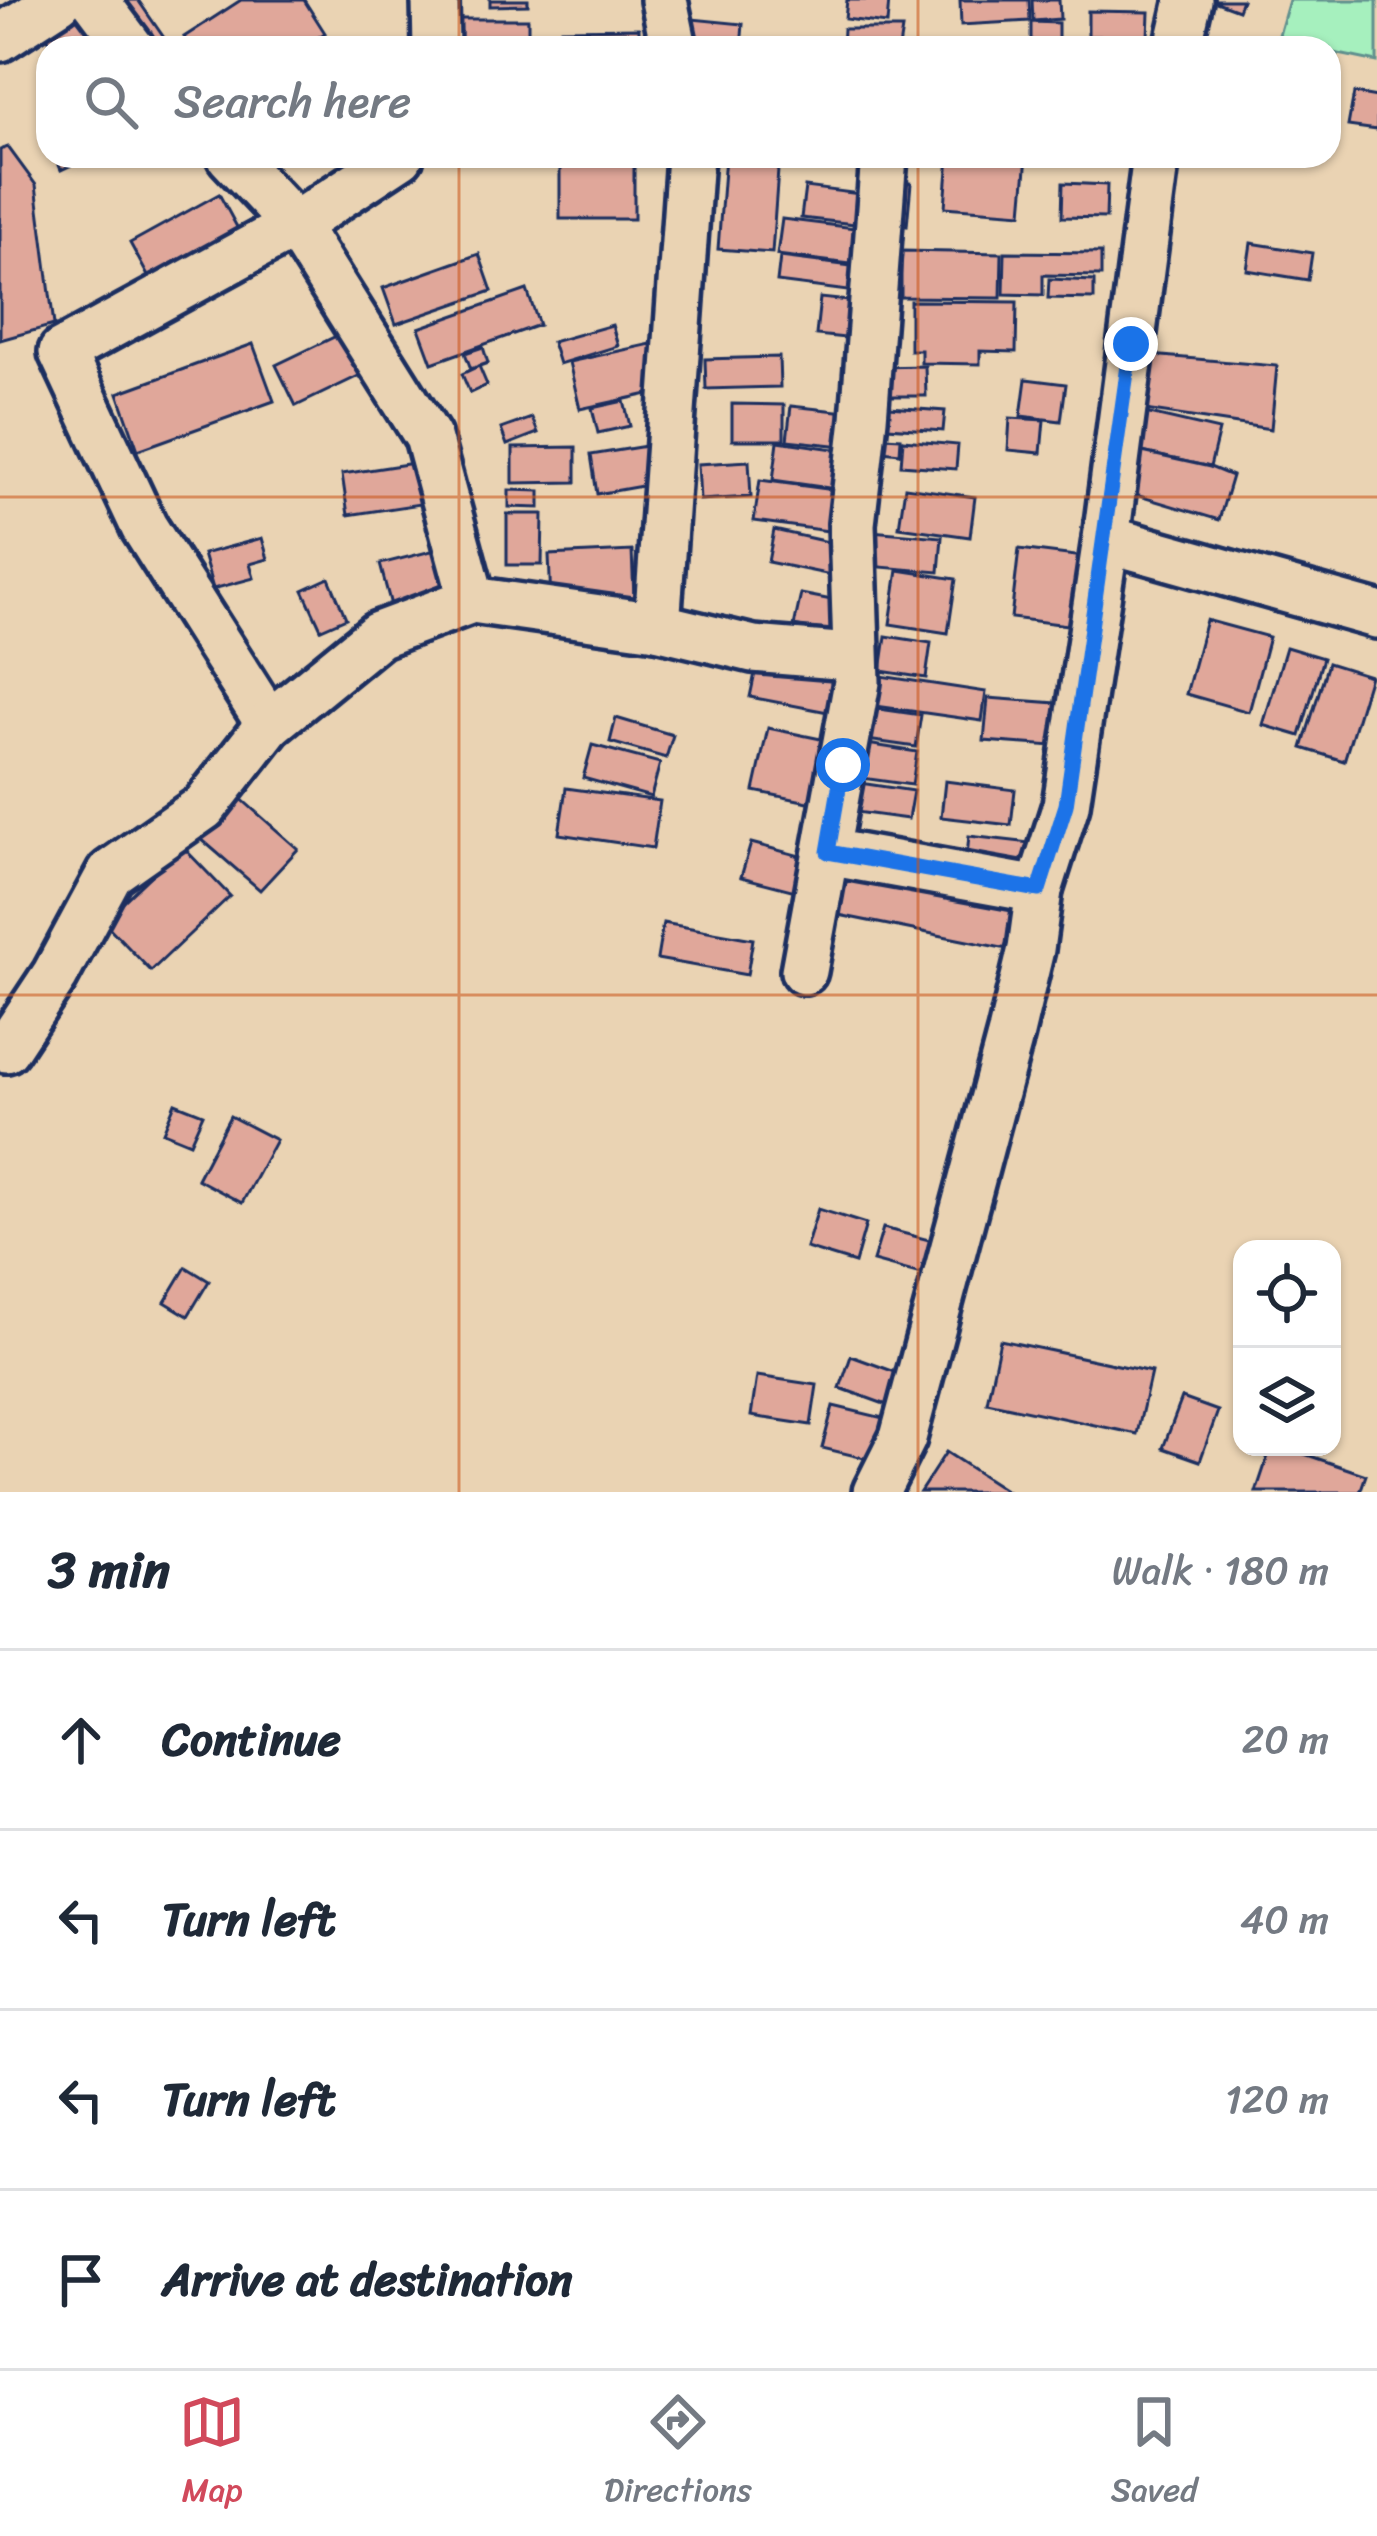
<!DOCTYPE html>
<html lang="en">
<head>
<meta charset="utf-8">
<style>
  body { margin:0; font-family:Sriracha,sans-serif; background:#f6f6f7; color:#1f2937 }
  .controls { position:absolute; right:36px; bottom:36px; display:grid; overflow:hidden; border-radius:24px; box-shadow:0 3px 9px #0004 }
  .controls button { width:108px; height:108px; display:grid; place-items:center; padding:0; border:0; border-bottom:3px solid #e0e1e3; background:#fff; color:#1f2937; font:60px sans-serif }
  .stop { position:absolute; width:36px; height:36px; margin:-27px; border:9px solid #1a73e8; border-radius:50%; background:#fff }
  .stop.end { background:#1a73e8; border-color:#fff; box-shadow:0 3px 12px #0008 }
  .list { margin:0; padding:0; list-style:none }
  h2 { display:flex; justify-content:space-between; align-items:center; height:156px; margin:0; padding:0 48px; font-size:51px }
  h2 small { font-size:39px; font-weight:400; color:#747a83 }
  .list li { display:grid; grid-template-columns:78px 1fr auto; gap:36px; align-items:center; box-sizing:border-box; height:180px; padding:0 48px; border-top:3px solid #e0e1e3 }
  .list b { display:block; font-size:45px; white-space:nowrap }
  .list em { font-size:39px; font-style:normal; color:#747a83 }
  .icon { flex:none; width:66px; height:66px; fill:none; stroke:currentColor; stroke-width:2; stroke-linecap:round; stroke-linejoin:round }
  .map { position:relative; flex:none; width:1377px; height:1492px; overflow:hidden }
  .search { position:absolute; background:#fff; box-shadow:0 3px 9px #0004; left:36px; right:36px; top:36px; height:132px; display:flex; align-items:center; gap:30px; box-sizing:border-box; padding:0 42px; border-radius:36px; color:#747a83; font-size:45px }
  .sheet { height:876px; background:#fff }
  nav { display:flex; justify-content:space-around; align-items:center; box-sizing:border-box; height:168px; border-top:3px solid #e0e1e3; background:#fff; font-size:33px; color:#747a83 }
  nav a { display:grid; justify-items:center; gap:6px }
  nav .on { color:#d1495b }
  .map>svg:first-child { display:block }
  .green { fill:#a6f0be; stroke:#60908e; stroke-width:3 }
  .building { fill:#e0a79a; stroke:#1b2f5e; stroke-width:3 }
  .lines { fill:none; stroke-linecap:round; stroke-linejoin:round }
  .minor-casing { stroke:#1b2f5e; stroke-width:54 }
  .minor { stroke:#ead3b3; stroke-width:45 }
  .route { stroke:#1a73e8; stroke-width:15 }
  .grid { fill:none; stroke:#c95318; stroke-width:3; stroke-opacity:0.55 }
</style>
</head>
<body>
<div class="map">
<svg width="1377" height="1492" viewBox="0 0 1377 1492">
  <rect width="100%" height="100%" fill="#ead3b3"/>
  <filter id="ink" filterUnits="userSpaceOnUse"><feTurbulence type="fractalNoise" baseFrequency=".00833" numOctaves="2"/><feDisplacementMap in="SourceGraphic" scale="24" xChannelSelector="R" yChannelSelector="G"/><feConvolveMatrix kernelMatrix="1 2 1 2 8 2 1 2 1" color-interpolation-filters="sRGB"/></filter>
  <g filter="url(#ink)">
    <path class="green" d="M1289,0H1377V62L1329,52V48L1277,42Z"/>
    <g class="building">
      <path d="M76,0L108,48H92L82,37L71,48H57L41,32Z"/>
      <path d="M107,0H138L171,48H140Z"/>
      <path d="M241,0H304L325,33L301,48H191L184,37Z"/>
      <path d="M490,0H528V5L490,6Z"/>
      <path d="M847,0H889L887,24L845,19Z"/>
      <path d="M960,0H1029L1030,21L961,25Z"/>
      <path d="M1032,0H1059L1060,19L1033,21Z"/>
      <path d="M1211,0H1242L1238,10Z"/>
      <path d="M1088,11L1149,12L1148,37L1088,36Z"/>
      <path d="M662,16L743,24L741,48H659Z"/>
      <rect x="454" y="19" width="74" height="29"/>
      <path d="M1031,22L1058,23V48H1031Z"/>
      <path d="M639,28V48H561V29Z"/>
      <path d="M843,29H902L899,48H842Z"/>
      <path d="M1354,93L1377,97V130L1348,126Z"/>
      <path d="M8,147L36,185L54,325L0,340V150Z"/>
      <path d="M55,156H91L61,170Z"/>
      <path d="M725,156H779L772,253L718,249Z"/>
      <path d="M949,156H1027L1022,213L945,207Z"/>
      <path d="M1215,156H1255L1253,164Z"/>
      <rect x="560" y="163" width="74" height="56"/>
      <path d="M889,181L911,183L907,226L885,223Z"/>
      <path d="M1063,183L1107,185L1106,218L1062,217Z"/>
      <path d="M805,187L868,195L864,225L801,218Z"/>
      <path d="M219,194L244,240L155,289L130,243Z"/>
      <path d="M782,219L863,229L859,265L777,255Z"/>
      <path d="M1251,243L1312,253L1308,280L1247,270Z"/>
      <path d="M901,251L1002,253L1001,298L901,297Z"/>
      <path d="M1005,252L1101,253V276L1043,275V295L1004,294Z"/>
      <path d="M479,254L492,291L396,324L383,288Z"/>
      <path d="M780,257L867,268L864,293L777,282Z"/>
      <path d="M1049,279L1094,281V299L1048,298Z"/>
      <path d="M527,290L539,325L432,363L419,328Z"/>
      <path d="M820,298L869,303L865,340L816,335Z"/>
      <path d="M910,301L1017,302L1016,352L980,351V364L921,363V350H910Z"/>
      <path d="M612,325L618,346L559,364L552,342Z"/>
      <path d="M355,327L375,368L296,406L276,365Z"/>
      <path d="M253,344L274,401L138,450L118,393Z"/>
      <path d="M651,344L662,391L580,409L569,362Z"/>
      <path d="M483,347L488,363L471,369L465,353Z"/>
      <path d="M1151,355L1277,366L1271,429L1145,410Z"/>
      <path d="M779,357L780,387L706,389L705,359Z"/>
      <path d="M479,366L487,385L470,393L462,374Z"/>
      <path d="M925,366L926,396H880L879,367Z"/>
      <path d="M1026,379L1066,384L1061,421L1021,416Z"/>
      <path d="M624,401L630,426L598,433L592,408Z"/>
      <path d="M732,404L784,405V440H732Z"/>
      <path d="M791,406L847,412L843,446L787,440Z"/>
      <path d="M889,407L945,411L943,431L888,427Z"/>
      <path d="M1141,412L1219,430L1210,467L1133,450Z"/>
      <path d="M532,418L538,433L507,445L501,429Z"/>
      <path d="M1010,418L1044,420L1041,453L1008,450Z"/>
      <path d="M883,437L901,438L900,453L882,451Z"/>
      <path d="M903,440L958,445L956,469L901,465Z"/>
      <path d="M778,441L848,451L843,490L773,480Z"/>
      <path d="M646,446L653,484L597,494L591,455Z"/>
      <path d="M576,447V482L513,483V448Z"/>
      <path d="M1133,450L1210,467L1232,476L1219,520L1119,490Z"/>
      <path d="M427,461L433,502L348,515L342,474Z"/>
      <path d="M749,461L751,497L700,500L698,464Z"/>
      <path d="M760,480L842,491L836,532L754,521Z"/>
      <path d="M905,487L975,497L970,537L899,527Z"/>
      <path d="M509,490L540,491V508L509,507Z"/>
      <path d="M507,514H543L542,565H507Z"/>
      <path d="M774,530L837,544L831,575L768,562Z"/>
      <path d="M859,530L942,537L939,572L856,565Z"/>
      <path d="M262,538L268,559L250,564L254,578L213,589L203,554Z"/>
      <path d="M451,546L464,595L393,613L380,564Z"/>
      <path d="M1019,549L1084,557L1076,626L1011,618Z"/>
      <path d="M632,551L634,598L551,602L549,555Z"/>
      <path d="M898,570L956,579L948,633L890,624Z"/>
      <path d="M329,578L346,618L321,629L303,590Z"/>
      <path d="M801,594L852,604L845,637L794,626Z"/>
      <path d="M1206,620L1269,637L1249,712L1186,694Z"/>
      <path d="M886,636L931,643L926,678L881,671Z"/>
      <path d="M1286,647L1323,658L1300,736L1263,725Z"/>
      <path d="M759,654L847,672L838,714L750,697Z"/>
      <path d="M1328,663L1370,676L1344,761L1302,748Z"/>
      <path d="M881,676L986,692L982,721L876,706Z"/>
      <path d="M988,698L1056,703L1053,746L984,741Z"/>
      <path d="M872,708L921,715L916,747L867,740Z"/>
      <path d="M616,718L673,735L666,758L610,742Z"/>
      <path d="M768,728L840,743L828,806L754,791Z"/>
      <path d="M867,744L917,752L912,785L862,778Z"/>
      <path d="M592,745L660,763L651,797L583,778Z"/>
      <path d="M945,781L1015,790L1011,825L941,817Z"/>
      <path d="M860,783L913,791L908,819L856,812Z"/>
      <path d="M566,788L660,801L653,848L559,834Z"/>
      <path d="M238,796L298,849L260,890L200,838Z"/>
      <path d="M969,836L1039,844L1036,874L966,866Z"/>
      <path d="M751,843L808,858L799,892L741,877Z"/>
      <path d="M182,846L230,896L151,971L103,921Z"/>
      <path d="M844,865L1027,903L1017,951L834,914Z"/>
      <path d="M663,923L753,939L747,975L657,959Z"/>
      <path d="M175,1103L203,1114L190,1143L163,1132Z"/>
      <path d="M230,1116L276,1140L242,1203L197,1179Z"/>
      <path d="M818,1209L866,1224L855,1263L806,1248Z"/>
      <path d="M883,1228L937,1242L928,1276L873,1261Z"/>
      <path d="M186,1267L209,1281L188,1316L165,1302Z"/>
      <path d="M1000,1340L1151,1372L1137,1434L987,1402Z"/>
      <path d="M851,1356L909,1377L898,1409L840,1388Z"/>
      <path d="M757,1376L817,1385L811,1425L751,1416Z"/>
      <path d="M1182,1398L1218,1411L1200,1461L1163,1448Z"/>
      <path d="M833,1406L896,1421L885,1463L822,1448Z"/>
      <path d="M1271,1447H1284L1366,1475L1360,1492H1256Z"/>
      <path d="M946,1452L1008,1492H920Z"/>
    </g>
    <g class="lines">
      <defs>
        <g id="minor">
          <path d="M95,0L131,48"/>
          <path d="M435,0L436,48"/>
          <path d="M664,0L674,48"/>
          <path d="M0,38L59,0"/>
          <path d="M1178,48L1189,0"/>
          <path d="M230,156L295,225L428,437L472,600L657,626L753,649L838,656"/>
          <path d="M1106,539L1377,615"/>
          <path d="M657,626L690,156"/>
          <path d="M269,724L144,527L62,352L295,225L400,156"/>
          <path d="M828,852L1039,890"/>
          <path d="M804,971L857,682L852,524L864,419L884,156"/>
          <path d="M6,1049L55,975L110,873L204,807L269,724L378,635L472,600"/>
          <path d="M876,1492L903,1438L1011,1033L1031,949L1039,890L1066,805L1106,539L1156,156"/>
        </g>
      </defs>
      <use href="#minor" class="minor-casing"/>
      <use href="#minor" class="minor"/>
    </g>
  </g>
  <g class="lines" filter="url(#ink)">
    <path class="route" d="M843,765L828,852L1039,890L1066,805L1131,344"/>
  </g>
  <path class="grid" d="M459,0V48M918,0V48M459,156V1492M918,156V1492M0,497H1377M0,995H1377"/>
</svg>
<div class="controls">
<button><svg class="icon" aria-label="locate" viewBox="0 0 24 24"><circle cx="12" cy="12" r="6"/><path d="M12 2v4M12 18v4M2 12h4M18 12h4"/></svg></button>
<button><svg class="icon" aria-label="layers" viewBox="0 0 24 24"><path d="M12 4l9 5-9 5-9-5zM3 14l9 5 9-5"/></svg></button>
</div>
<div class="stop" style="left:843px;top:765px"></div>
<div class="stop end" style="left:1131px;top:344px"></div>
<div class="search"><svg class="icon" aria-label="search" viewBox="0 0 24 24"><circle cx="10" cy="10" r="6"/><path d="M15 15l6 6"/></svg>Search here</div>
</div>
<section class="sheet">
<h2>3 min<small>Walk · 180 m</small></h2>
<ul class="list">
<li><svg class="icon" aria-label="ahead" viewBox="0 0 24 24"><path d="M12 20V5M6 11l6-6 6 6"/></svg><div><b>Continue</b></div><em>20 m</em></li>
<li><svg class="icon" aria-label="left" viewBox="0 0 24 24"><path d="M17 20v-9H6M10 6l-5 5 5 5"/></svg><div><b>Turn left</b></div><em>40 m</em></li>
<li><svg class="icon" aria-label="left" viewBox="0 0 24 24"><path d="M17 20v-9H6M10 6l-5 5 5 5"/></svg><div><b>Turn left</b></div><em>120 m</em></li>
<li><svg class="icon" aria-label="arrive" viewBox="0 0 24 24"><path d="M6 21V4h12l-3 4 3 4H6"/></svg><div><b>Arrive at destination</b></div></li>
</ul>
</section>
<nav>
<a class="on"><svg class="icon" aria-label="map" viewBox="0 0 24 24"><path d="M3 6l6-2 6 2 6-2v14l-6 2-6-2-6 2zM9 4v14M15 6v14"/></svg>Map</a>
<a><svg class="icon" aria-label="directions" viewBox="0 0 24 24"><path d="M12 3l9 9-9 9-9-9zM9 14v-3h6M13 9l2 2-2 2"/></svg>Directions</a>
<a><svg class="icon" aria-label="saved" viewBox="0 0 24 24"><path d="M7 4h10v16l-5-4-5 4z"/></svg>Saved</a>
</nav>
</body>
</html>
